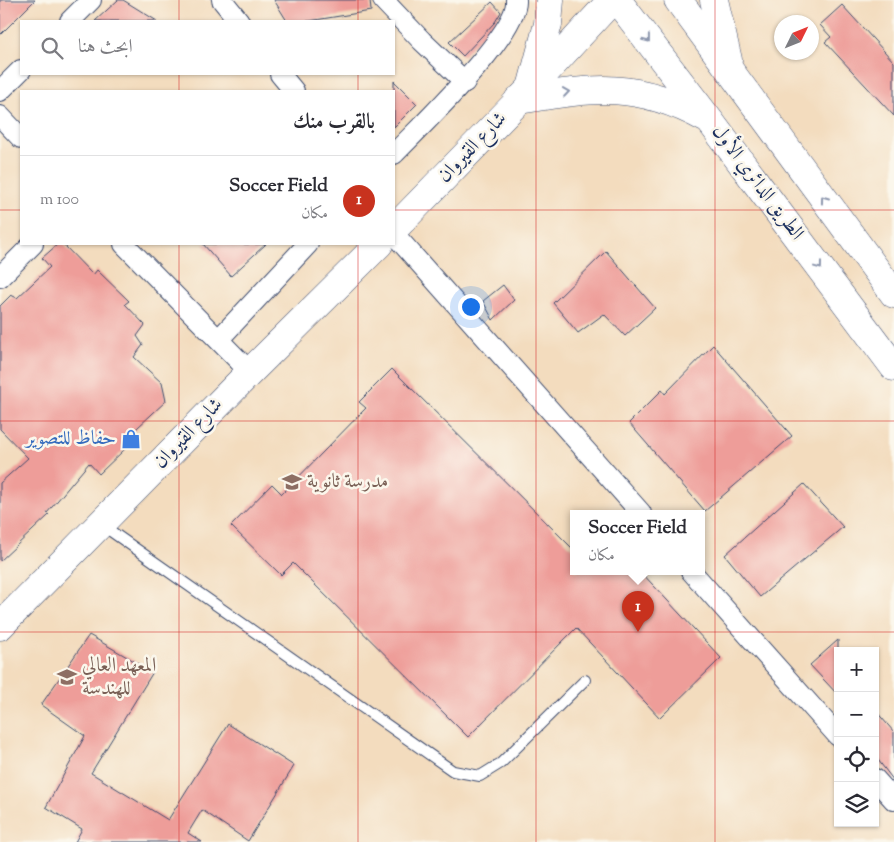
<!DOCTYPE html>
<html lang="ar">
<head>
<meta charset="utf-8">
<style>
  body { margin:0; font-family:"Sorts Mill Goudy",Amiri,serif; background:#f7f7f7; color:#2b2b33; direction:rtl }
  .controls { position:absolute; right:15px; bottom:15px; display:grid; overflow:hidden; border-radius:0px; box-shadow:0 1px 4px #0004 }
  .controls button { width:45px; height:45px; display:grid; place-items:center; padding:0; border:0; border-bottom:1px solid #e1e1e2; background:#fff; color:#2b2b33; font:25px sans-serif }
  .compass { position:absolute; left:774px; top:15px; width:45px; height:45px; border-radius:50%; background:#fff; box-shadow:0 1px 4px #0004; rotate:47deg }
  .you { position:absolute; left:470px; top:306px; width:18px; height:18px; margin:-12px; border:4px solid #fff; border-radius:50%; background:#1a73e8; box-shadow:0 0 0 8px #1a73e833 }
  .badge { display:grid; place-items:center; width:32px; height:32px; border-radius:50%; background:#c8321e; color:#fff; font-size:16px; font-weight:700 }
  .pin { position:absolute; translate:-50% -41px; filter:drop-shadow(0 1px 2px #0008) }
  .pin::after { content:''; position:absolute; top:26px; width:18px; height:15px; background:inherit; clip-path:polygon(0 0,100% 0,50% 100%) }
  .popup { position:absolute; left:570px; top:510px; width:135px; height:65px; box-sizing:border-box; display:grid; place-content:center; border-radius:0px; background:#fff; filter:drop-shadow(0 1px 4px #0005); font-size:16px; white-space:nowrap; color:#7c7c81 }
  .popup b { font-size:19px; color:#2b2b33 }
  .popup::after { content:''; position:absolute; left:50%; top:100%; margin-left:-10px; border:10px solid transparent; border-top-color:#fff }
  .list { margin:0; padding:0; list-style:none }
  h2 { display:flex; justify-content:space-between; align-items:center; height:65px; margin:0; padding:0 20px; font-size:21px }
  h2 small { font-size:16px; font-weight:400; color:#7c7c81 }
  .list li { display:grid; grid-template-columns:32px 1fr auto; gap:15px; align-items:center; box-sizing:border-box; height:90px; padding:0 20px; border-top:1px solid #e1e1e2 }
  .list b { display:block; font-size:19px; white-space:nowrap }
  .list p { margin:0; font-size:16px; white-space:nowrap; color:#7c7c81 }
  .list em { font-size:16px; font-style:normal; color:#7c7c81 }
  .icon { flex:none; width:28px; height:28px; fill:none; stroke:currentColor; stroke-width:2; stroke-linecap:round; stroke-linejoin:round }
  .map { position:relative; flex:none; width:894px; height:842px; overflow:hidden; direction:ltr }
  .search { position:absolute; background:#fff; box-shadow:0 1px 4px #0004; left:20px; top:20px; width:375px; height:55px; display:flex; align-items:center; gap:12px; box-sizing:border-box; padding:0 18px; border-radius:0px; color:#7c7c81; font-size:19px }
  .panel { position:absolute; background:#fff; box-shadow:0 1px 4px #0004; left:20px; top:90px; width:375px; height:155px; border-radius:0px; direction:rtl }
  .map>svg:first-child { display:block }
  .building { fill:#ee9d99 }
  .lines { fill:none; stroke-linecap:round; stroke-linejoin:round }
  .service-casing { stroke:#3b496c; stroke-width:12 }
  .minor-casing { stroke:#3b496c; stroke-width:22 }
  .secondary-casing { stroke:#3b496c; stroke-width:29 }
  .primary-casing { stroke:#3b496c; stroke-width:29 }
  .service { stroke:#fff; stroke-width:10 }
  .minor { stroke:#fff; stroke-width:20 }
  .secondary { stroke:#fff; stroke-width:28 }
  .primary { stroke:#fff; stroke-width:28 }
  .oneway { stroke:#8d97ae }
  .grid { fill:none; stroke:#d62828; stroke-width:1; stroke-opacity:0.55 }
  .labels { text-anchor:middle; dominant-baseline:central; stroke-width:5; stroke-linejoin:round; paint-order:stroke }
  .street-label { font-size:20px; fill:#1b2f5e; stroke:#fbf7ec }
  .shop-label { font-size:20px; fill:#366cbe; stroke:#fbf7ec; text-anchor:end }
  .education-label { font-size:20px; fill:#785e54; stroke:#fbf7ec; text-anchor:start }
</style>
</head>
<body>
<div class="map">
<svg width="894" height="842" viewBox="0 0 894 842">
  <rect width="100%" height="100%" fill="#fbf7ec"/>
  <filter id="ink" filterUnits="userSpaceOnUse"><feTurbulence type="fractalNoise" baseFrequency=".02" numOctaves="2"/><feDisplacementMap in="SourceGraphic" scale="10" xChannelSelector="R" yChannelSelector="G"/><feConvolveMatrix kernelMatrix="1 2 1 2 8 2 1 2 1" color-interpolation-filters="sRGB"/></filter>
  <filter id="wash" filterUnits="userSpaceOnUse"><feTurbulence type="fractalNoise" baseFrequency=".0096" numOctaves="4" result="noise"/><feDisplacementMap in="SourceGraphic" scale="20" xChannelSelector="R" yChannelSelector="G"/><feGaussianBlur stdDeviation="1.12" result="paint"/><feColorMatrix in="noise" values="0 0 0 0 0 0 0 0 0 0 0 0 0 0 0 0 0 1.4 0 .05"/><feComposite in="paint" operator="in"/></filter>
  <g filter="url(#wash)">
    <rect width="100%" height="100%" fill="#f3dcbe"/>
    <g id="blocks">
      <g class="building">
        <path d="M0,0H35L0,35Z"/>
        <path d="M118,0H123L157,21H95Z"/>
        <path d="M274,0H370L371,11L309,21H287Z"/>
        <path d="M492,2L501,12L495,22L463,56L449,42Z"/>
        <path d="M842,5L894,62V116L825,42L831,37L820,25Z"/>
        <path d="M394,81L417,104L394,127Z"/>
        <path d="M58,244H63L93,275L97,270L129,301L125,304L145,325L137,336L143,345L134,357L162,383L166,401L123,441L125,449L99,474L89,463L47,513L49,515L0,561V483L28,458L0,429V306L11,295L17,298L50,267L42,258Z"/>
        <path d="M203,244H266L231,276Z"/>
        <path d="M606,251L655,308L625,336L604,314L578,333L553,303Z"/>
        <path d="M503,285L514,300L493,320L483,301Z"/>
        <path d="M713,345L792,436L705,511L629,423L662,390L665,394Z"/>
        <path d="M392,369L574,550V571H640L721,658L660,718L576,628L468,737L293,563L281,575L231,526L272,484L282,494L366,408L359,402Z"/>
        <path d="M804,484L843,527L760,597L725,555Z"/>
        <path d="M89,635L153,672L91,773L168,820L228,724L294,766L248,841L202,810L188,833L202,842H75L82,829L46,807L85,736L41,705Z"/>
        <path d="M838,640V695L810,665Z"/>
        <path d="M875,710L894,732V781L875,756Z"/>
      </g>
    </g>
  </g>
  <g filter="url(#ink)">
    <use href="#blocks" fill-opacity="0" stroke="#3b496c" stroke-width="1"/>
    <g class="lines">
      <defs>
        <path id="service" d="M102,525L453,771L480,776L501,763L585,680"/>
        <g id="minor">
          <path d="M222,0L239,21"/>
          <path d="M383,0L422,41L465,82"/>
          <path d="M70,21L91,0"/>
          <path d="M280,74L294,91"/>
          <path d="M0,91L21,70"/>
          <path d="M0,116L21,138"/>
          <path d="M394,154C419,128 519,33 516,0"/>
          <path d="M394,234L641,513"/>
          <path d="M124,244L250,372"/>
          <path d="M0,277L33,244"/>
          <path d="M219,339L308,244"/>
          <path d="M691,571L838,736"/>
          <path d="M875,779L894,800"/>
        </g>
        <g id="secondary">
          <path d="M394,229L531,88L612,0"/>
          <path d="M0,626L250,372L379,244"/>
        </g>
        <g id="primary">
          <path d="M617,0L710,121L894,367"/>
          <path d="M678,0L894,294"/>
          <path d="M714,0L728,60"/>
          <path d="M531,88L548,24L550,0"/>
          <path d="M518,100C593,88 635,80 705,118"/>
        </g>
      </defs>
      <use href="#service" class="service-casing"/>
      <use href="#minor" class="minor-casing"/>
      <use href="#secondary" class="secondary-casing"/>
      <use href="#primary" class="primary-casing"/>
      <use href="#service" class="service"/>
      <use href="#minor" class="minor"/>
      <use href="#secondary" class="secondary"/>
      <use href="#primary" class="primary"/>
    </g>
    <defs><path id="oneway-chevron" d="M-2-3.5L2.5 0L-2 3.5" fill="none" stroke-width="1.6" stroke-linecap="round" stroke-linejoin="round" transform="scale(1.25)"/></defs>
    <g class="oneway">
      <use href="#oneway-chevron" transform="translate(647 39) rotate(52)"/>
      <use href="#oneway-chevron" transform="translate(566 92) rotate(-8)"/>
      <use href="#oneway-chevron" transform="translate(824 199) rotate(-126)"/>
      <use href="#oneway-chevron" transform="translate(819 266) rotate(53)"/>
    </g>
  </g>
  <path class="grid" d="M179,0V21M358,0V21M536,0V842M715,0V842M179,74V91M358,74V91M0,210H21M394,210H894M179,244V842M358,244V842M0,421H894M0,632H894"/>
  <defs>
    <symbol id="shop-bare" viewBox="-9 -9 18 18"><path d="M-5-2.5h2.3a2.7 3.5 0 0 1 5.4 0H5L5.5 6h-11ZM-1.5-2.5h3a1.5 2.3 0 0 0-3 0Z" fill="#3f7fe0" stroke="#fbf7ec" stroke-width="2.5" paint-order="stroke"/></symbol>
    <symbol id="school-bare" viewBox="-9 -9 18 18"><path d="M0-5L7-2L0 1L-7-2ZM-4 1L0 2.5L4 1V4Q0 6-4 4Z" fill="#8d6e63" stroke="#fbf7ec" stroke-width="2.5" paint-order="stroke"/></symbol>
  </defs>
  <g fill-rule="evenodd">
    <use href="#shop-bare" x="117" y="425" width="28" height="28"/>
    <use href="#school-bare" x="278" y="468" width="28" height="28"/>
    <use href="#school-bare" x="53" y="663" width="28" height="28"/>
  </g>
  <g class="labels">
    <g class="street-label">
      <text transform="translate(473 148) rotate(-46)">شارع القيروان</text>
      <text transform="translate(757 183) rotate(53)">الطريق الدائري الأول</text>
      <text transform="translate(189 434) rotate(-46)">شارع القيروان</text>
    </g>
    <g class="shop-label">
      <text x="116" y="439">حفاظ للتصوير</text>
    </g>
    <g class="education-label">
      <text x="307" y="482">مدرسة ثانوية</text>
      <text x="82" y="666">المعهد العالي<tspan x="82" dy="23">للهندسة</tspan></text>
    </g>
  </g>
</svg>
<div class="controls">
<button>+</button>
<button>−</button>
<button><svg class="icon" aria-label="locate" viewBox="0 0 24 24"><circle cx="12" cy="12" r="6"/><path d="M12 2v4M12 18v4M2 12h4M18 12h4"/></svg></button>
<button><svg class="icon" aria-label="layers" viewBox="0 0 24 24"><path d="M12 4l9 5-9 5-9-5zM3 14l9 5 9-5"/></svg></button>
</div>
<svg class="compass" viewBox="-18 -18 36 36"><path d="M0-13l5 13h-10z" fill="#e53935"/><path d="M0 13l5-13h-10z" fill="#7c7c81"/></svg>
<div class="you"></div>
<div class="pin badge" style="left:638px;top:632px">1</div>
<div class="popup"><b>Soccer Field</b>مكان</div>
<div class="search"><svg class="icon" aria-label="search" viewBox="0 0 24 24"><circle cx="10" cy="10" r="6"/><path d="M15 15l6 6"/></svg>ابحث هنا</div>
<section class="panel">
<h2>بالقرب منك<small></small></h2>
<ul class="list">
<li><span class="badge">1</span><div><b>Soccer Field</b><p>مكان</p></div><em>100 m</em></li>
</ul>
</section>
</div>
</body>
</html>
